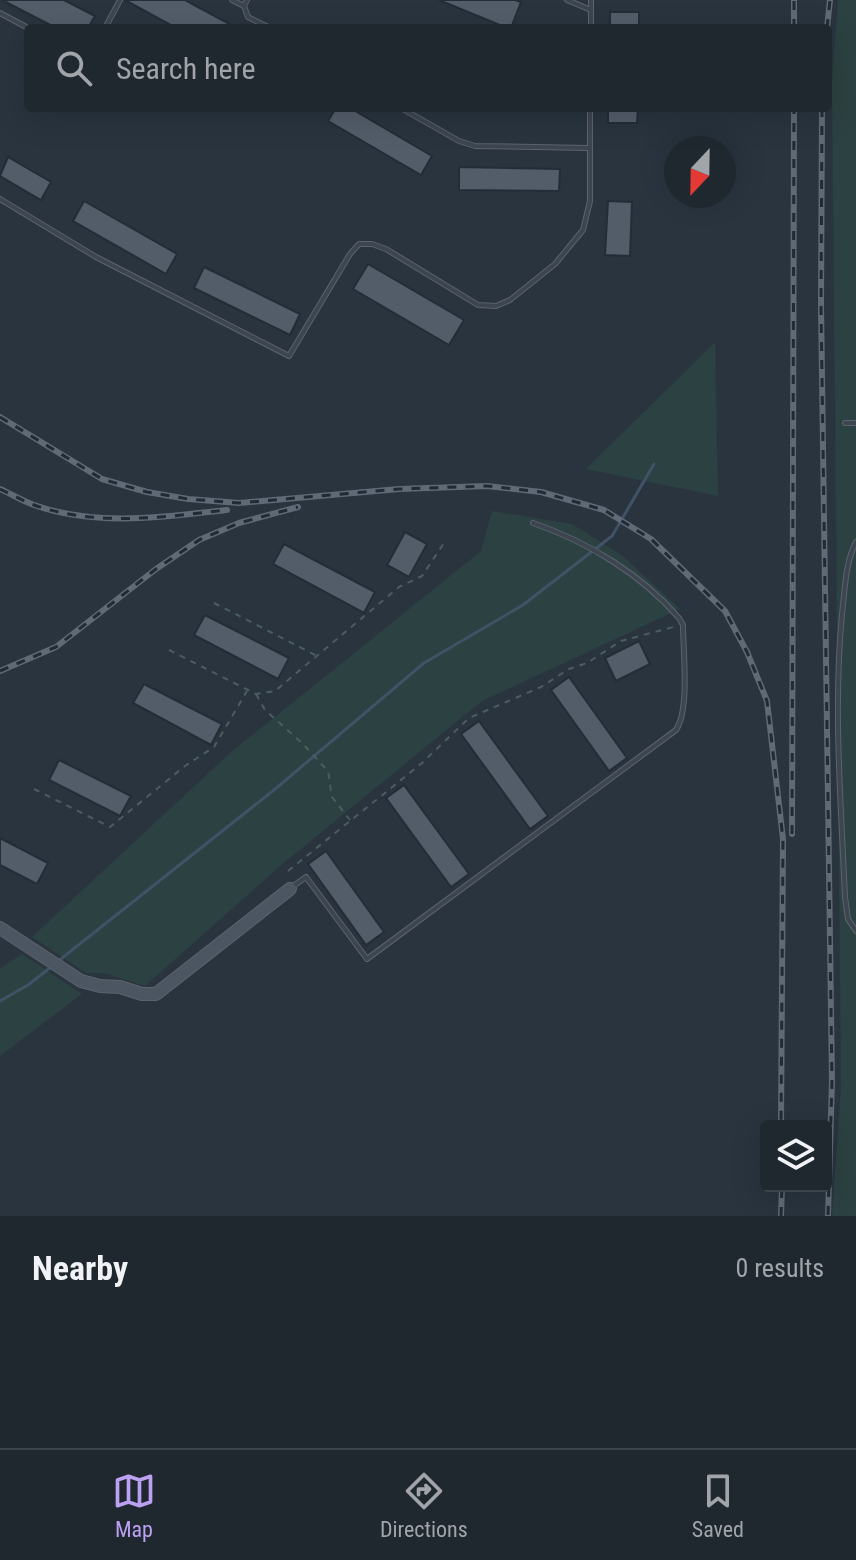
<!DOCTYPE html>
<html lang="en">
<head>
<meta charset="utf-8">
<style>
  body { margin:0; font-family:"Roboto Condensed",sans-serif; background:#2c333b; color:#f1f3f6 }
  .controls { position:absolute; right:24px; bottom:24px; display:grid; overflow:hidden; border-radius:8px; box-shadow:0 8px 32px #0002 }
  .controls button { width:72px; height:72px; display:grid; place-items:center; padding:0; border:0; border-bottom:2px solid #3c444b; background:#1f272f; color:#f1f3f6; font:40px sans-serif }
  .compass { position:absolute; left:664px; top:136px; width:72px; height:72px; border-radius:50%; background:#1f272f; box-shadow:0 8px 32px #0002; rotate:202deg }
  .list { margin:0; padding:0; list-style:none }
  h2 { display:flex; justify-content:space-between; align-items:center; height:104px; margin:0; padding:0 32px; font-size:34px }
  h2 small { font-size:26px; font-weight:400; color:#a1a5aa }
  .icon { flex:none; width:44px; height:44px; fill:none; stroke:currentColor; stroke-width:2; stroke-linecap:round; stroke-linejoin:round }
  .map { position:relative; flex:none; width:856px; height:1216px; overflow:hidden }
  .search { position:absolute; background:#1f272f; box-shadow:0 8px 32px #0002; left:24px; right:24px; top:24px; height:88px; display:flex; align-items:center; gap:20px; box-sizing:border-box; padding:0 28px; border-radius:8px; color:#a1a5aa; font-size:30px }
  .sheet { height:232px; background:#1f272f }
  nav { display:flex; justify-content:space-around; align-items:center; box-sizing:border-box; height:112px; border-top:2px solid #3c444b; background:#1f272f; font-size:22px; color:#a1a5aa }
  nav a { display:grid; justify-items:center; gap:4px }
  nav .on { color:#bca0f2 }
  .map>svg:first-child { display:block }
  .green { fill:#2c4141 }
  .lines { fill:none; stroke-linecap:round; stroke-linejoin:round }
  .stream { stroke:#415267; stroke-width:3 }
  .building { fill:#535d6a; stroke:#242c37; stroke-width:2 }
  .lane-casing { stroke:#5b636d; stroke-width:6 }
  .secondary-casing { stroke:#5b636d; stroke-width:14 }
  .path { stroke:#4b5e5f; stroke-width:2; stroke-dasharray:6 6; stroke-linecap:butt }
  .lane { stroke:#3d4550; stroke-width:4 }
  .secondary { stroke:#4c5562; stroke-width:12 }
  .rail-casing { stroke:#606a76; stroke-width:6 }
  .rail { stroke:#222a35; stroke-width:3; stroke-dasharray:9; stroke-linecap:butt }
</style>
</head>
<body>
<div class="map">
<svg width="856" height="1216" viewBox="0 0 856 1216">
  <rect width="100%" height="100%" fill="#29343f"/>
  <g class="green">
    <path d="M838,0H856V1216H832L841,1087L832,81Z"/>
    <path d="M715,342L718,496L586,469Z"/>
    <path d="M492,511L572,524L623,556L680,609L482,701L279,867L145,986L103,973H86L32,937L230,753L481,551Z"/>
    <path d="M22,954L82,994L0,1056V969Z"/>
  </g>
  <g class="lines">
    <g class="stream">
      <path d="M57,962L274,790L424,663L523,605L612,536L654,464"/>
      <path d="M0,1001L28,985L51,967"/>
    </g>
  </g>
  <g class="building">
    <path d="M2,0H64L95,16L88,28H56Z"/>
    <path d="M125,0H185L237,28H176Z"/>
    <path d="M439,0H515L521,2L511,28H507Z"/>
    <rect x="610" y="12" width="29" height="16"/>
    <path d="M336,108H350L432,156L421,175L328,121Z"/>
    <path d="M608,108H638L637,123H608Z"/>
    <path d="M8,157L51,182L41,200L0,176Z"/>
    <path d="M459,167L560,169L559,191L459,190Z"/>
    <path d="M84,201L177,254L166,274L73,221Z"/>
    <path d="M608,201L632,202L630,256L605,255Z"/>
    <path d="M368,264L464,320L449,345L353,289Z"/>
    <path d="M204,267L300,314L290,335L194,288Z"/>
    <path d="M405,532L427,544L409,577L387,565Z"/>
    <path d="M284,544L375,592L364,613L273,564Z"/>
    <path d="M205,615L289,658L278,679L194,635Z"/>
    <path d="M639,641L650,664L616,681L605,658Z"/>
    <path d="M569,677L627,758L609,771L551,690Z"/>
    <path d="M144,684L222,724L211,745L133,703Z"/>
    <path d="M479,721L548,816L530,829L461,734Z"/>
    <path d="M59,760L131,796L120,816L49,780Z"/>
    <path d="M404,785L469,874L451,887L386,798Z"/>
    <path d="M0,838L48,863L37,884L0,865Z"/>
    <path d="M326,851L384,932L366,945L308,864Z"/>
  </g>
  <g class="lines">
    <defs>
      <g id="lane">
        <path d="M232,0L244,6"/>
        <path d="M247,0L244,6L248,17L270,28"/>
        <path d="M567,0L591,10"/>
        <path d="M0,13L28,28"/>
        <path d="M105,28L120,0"/>
        <path d="M591,28V0"/>
        <path d="M401,108L459,141L475,146L590,148"/>
        <path d="M0,199L96,257L289,356L350,254L359,244H372L386,249L478,305L496,306L510,300L555,264L583,230L590,201V108"/>
        <path d="M845,423H856"/>
        <path d="M856,542C845,563 845,590 842,614C833,708 841,803 845,897L848,919L856,931"/>
        <path d="M292,887L306,877L367,959L676,730C690,709 683,651 683,625L679,618C641,574 588,542 533,523"/>
      </g>
      <path id="secondary" d="M0,928L81,981L100,986L120,987L142,994H156L290,889"/>
    </defs>
    <use href="#lane" class="lane-casing"/>
    <use href="#secondary" class="secondary-casing"/>
    <g class="path">
      <path d="M214,603L317,656"/>
      <path d="M169,650L256,694L275,691L399,587L422,576L444,543"/>
      <path d="M256,694L265,710L303,744L328,771L332,797L350,820"/>
      <path d="M34,789L110,827L185,766L214,747L247,691"/>
      <path d="M288,871L422,763L469,718L541,687L569,669L587,663L621,641L677,626"/>
    </g>
    <use href="#lane" class="lane"/>
    <use href="#secondary" class="secondary"/>
    <defs>
      <g id="rail">
        <path d="M794,28V0"/>
        <path d="M827,28L830,0"/>
        <path d="M822,108L821,306L832,1081L828,1216"/>
        <path d="M0,417L102,479L147,492L188,499L239,503L399,489L487,486L541,492L604,510L651,539L725,611L747,652L767,701L783,839L781,1126"/>
        <path d="M0,489C11,494 23,501 34,505C96,527 164,517 227,510"/>
        <path d="M0,671L56,647L156,569L199,540L239,523L298,507"/>
        <path d="M792,834L794,108"/>
        <path d="M781,1216L782,1186"/>
      </g>
    </defs>
    <use href="#rail" class="rail-casing"/>
    <use href="#rail" class="rail"/>
  </g>
</svg>
<div class="controls">
<button><svg class="icon" aria-label="layers" viewBox="0 0 24 24"><path d="M12 4l9 5-9 5-9-5zM3 14l9 5 9-5"/></svg></button>
</div>
<svg class="compass" viewBox="-18 -18 36 36"><path d="M0-13l5 13h-10z" fill="#e53935"/><path d="M0 13l5-13h-10z" fill="#a1a5aa"/></svg>
<div class="search"><svg class="icon" aria-label="search" viewBox="0 0 24 24"><circle cx="10" cy="10" r="6"/><path d="M15 15l6 6"/></svg>Search here</div>
</div>
<section class="sheet">
<h2>Nearby<small>0 results</small></h2>
<ul class="list">
</ul>
</section>
<nav>
<a class="on"><svg class="icon" aria-label="map" viewBox="0 0 24 24"><path d="M3 6l6-2 6 2 6-2v14l-6 2-6-2-6 2zM9 4v14M15 6v14"/></svg>Map</a>
<a><svg class="icon" aria-label="directions" viewBox="0 0 24 24"><path d="M12 3l9 9-9 9-9-9zM9 14v-3h6M13 9l2 2-2 2"/></svg>Directions</a>
<a><svg class="icon" aria-label="saved" viewBox="0 0 24 24"><path d="M7 4h10v16l-5-4-5 4z"/></svg>Saved</a>
</nav>
</body>
</html>
